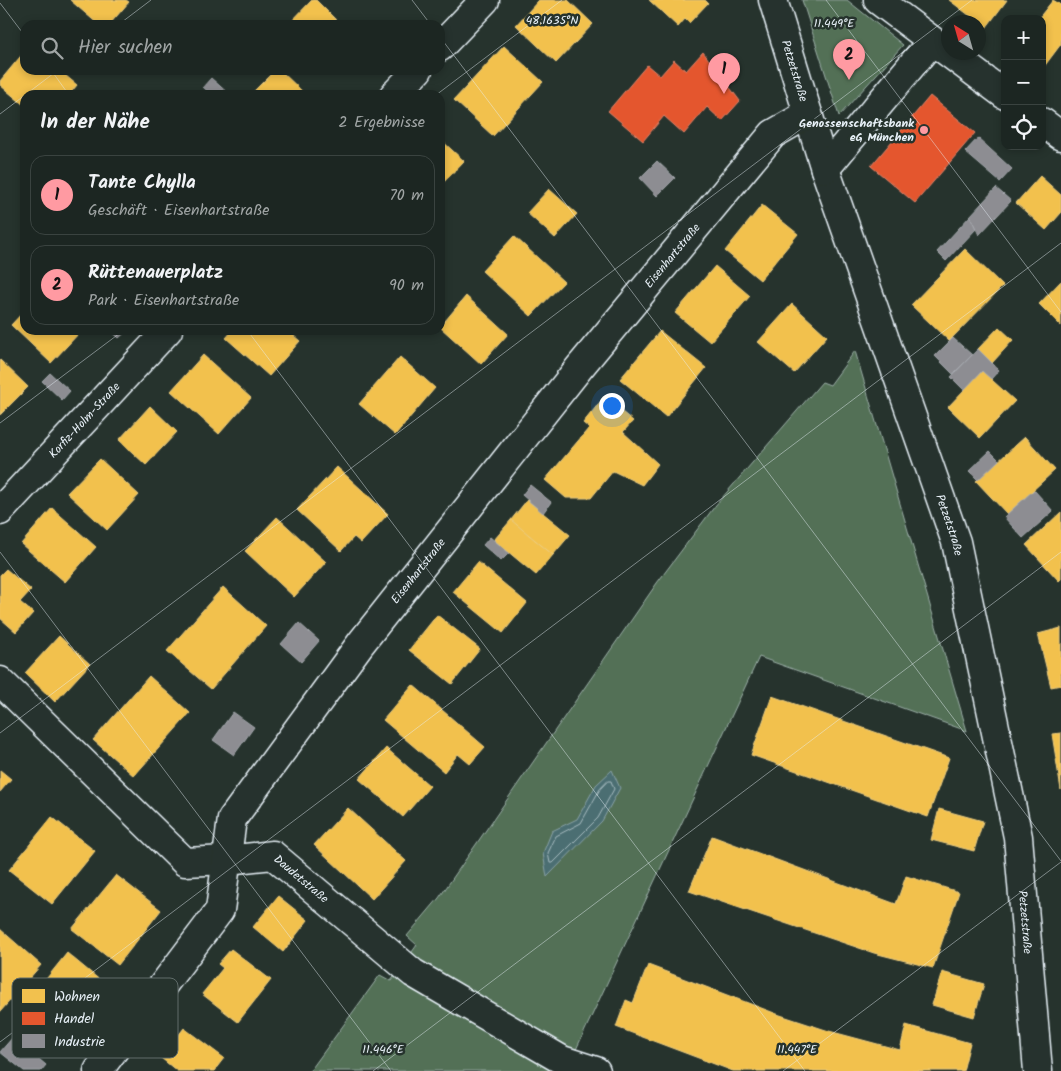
<!DOCTYPE html>
<html lang="de">
<head>
<meta charset="utf-8">
<style>
  body { margin:0; font-family:Kalam,sans-serif; background:#29322f; color:#f1f3f6 }
  .controls { position:absolute; right:15px; top:15px; display:grid; overflow:hidden; border-radius:10px; box-shadow:0 2px 8px #0003 }
  .controls button { width:45px; height:45px; display:grid; place-items:center; padding:0; border:0; border-bottom:1px solid #3a4340; background:#1c2622; color:#f1f3f6; font:25px sans-serif }
  .compass { position:absolute; left:941px; top:15px; width:45px; height:45px; border-radius:50%; background:#1c2622; box-shadow:0 2px 8px #0003; rotate:323deg }
  .you { position:absolute; left:611px; top:405px; width:18px; height:18px; margin:-12px; border:4px solid #fff; border-radius:50%; background:#1a73e8; box-shadow:0 0 0 8px #1a73e833 }
  .badge { display:grid; place-items:center; width:32px; height:32px; border-radius:50%; background:#ff9aa2; color:#111; font-size:16px; font-weight:700 }
  .pin { position:absolute; translate:-50% -41px; filter:drop-shadow(0 1px 2px #0008) }
  .pin::after { content:''; position:absolute; top:26px; width:18px; height:15px; background:inherit; clip-path:polygon(0 0,100% 0,50% 100%) }
  .list { margin:0; padding:0; list-style:none }
  h2 { display:flex; justify-content:space-between; align-items:center; height:65px; margin:0; padding:0 20px; font-size:21px }
  h2 small { font-size:16px; font-weight:400; color:#a0a5a5 }
  .list li { display:grid; grid-template-columns:32px 1fr auto; gap:15px; align-items:center; box-sizing:border-box; height:80px; margin:0 10px 10px; padding:0 10px; border:1px solid #3a4340; border-radius:15px }
  .list b { display:block; font-size:19px; white-space:nowrap }
  .list p { margin:0; font-size:16px; white-space:nowrap; color:#a0a5a5 }
  .list em { font-size:16px; font-style:normal; color:#a0a5a5 }
  .icon { flex:none; width:28px; height:28px; fill:none; stroke:currentColor; stroke-width:2; stroke-linecap:round; stroke-linejoin:round }
  .map { position:relative; flex:none; width:1061px; height:1071px; overflow:hidden }
  .search { position:absolute; background:#1c2622; box-shadow:0 2px 8px #0003; left:20px; top:20px; width:425px; height:55px; display:flex; align-items:center; gap:12px; box-sizing:border-box; padding:0 18px; border-radius:15px; color:#a0a5a5; font-size:19px }
  .panel { position:absolute; background:#1c2622; box-shadow:0 2px 8px #0003; left:20px; top:90px; width:425px; height:245px; border-radius:15px }
  .map>svg:first-child { display:block }
  .green { fill:#527057; stroke:#9db0a8 }
  .water { fill:#4b6e72; stroke:#8aa2a8 }
  .homes { fill:#f2c14e; stroke:#efcf81 }
  .shops { fill:#e4572e; stroke:#e5856b }
  .industry { fill:#8d8d92; stroke:#a8abb1 }
  .lines { fill:none; stroke-linecap:round; stroke-linejoin:round }
  .shore { stroke:#a9bdc2; stroke-width:1 }
  .minor-casing { stroke:#e8f1f8; stroke-width:31 }
  .minor { stroke:#26332d; stroke-width:28 }
  .ticks { fill:none; stroke:#e8f1f8; stroke-width:1; stroke-opacity:0.45 }
  .poi-dot { fill:#ff9aa2; stroke:#26332d; stroke-width:2 }
  .labels { text-anchor:middle; dominant-baseline:central; stroke-width:5; stroke-linejoin:round; paint-order:stroke }
  .street-label { font-size:12px; fill:#e8f1f8; stroke:#26332d }
  .poi-label { font-size:12px; font-weight:bold; fill:#e8f1f8; stroke:#26332d; text-anchor:end }
  .key { fill:#26332d; stroke:#606c6a; stroke-width:1 }
  .key-label { font-size:14px; fill:#e8f1f8 }
  .ticks-label { font-size:12px; text-anchor:middle; fill:#e8f1f8; stroke:#26332d; stroke-width:5; stroke-linejoin:round; paint-order:stroke }
</style>
</head>
<body>
<div class="map">
<svg width="1061" height="1071" viewBox="0 0 1061 1071">
  <rect width="100%" height="100%" fill="#26332d"/>
  <filter id="ink" filterUnits="userSpaceOnUse"><feTurbulence type="fractalNoise" baseFrequency=".02" numOctaves="2"/><feDisplacementMap in="SourceGraphic" scale="10" xChannelSelector="R" yChannelSelector="G"/><feConvolveMatrix kernelMatrix="1 2 1 2 8 2 1 2 1" color-interpolation-filters="sRGB"/></filter>
  <g filter="url(#ink)">
    <g class="green">
      <path d="M802,0H847L903,45L839,116Z"/>
      <path d="M855,351L967,731L759,657L566,1071H310L380,975L391,981L417,945L407,936L439,898L657,583L715,506L822,382L830,385Z"/>
    </g>
    <path class="water" d="M612,770L620,788L602,821L547,877L543,853L552,831L577,819L596,785Z"/>
    <g class="homes">
      <path d="M70,0H126L129,2L109,25H99Z"/>
      <path d="M312,0H316L341,25H288Z"/>
      <path d="M539,0H568L593,24L556,63L516,25Z"/>
      <path d="M649,0H705L708,3L689,23L685,19L678,27Z"/>
      <path d="M949,0H1007L986,28Z"/>
      <path d="M1053,0L1061,5V44L1043,68L1042,19H1038Z"/>
      <path d="M504,46L543,82L493,136L454,100Z"/>
      <path d="M25,51V70H59L77,85L69,95H25V106L0,85V81Z"/>
      <path d="M275,70H280L306,95H252L251,94Z"/>
      <path d="M440,139L464,161L440,186Z"/>
      <path d="M1040,176L1061,195V213L1046,230L1016,203Z"/>
      <path d="M549,189L577,214L555,238L527,213Z"/>
      <path d="M762,205L798,234L760,280L725,251Z"/>
      <path d="M514,236L564,282L531,316L482,271Z"/>
      <path d="M965,249L1003,286L949,341L911,305Z"/>
      <path d="M715,266L750,296L710,342L675,313Z"/>
      <path d="M1061,281V326L1039,304Z"/>
      <path d="M466,296L508,334L481,364L440,327Z"/>
      <path d="M792,304L827,336L794,373L758,342Z"/>
      <path d="M25,310V330H82L51,363L11,325Z"/>
      <path d="M999,327L1013,340L992,363L978,349Z"/>
      <path d="M233,330H287L300,341L269,376L226,338Z"/>
      <path d="M660,331L706,368L666,417L620,379Z"/>
      <path d="M203,355L251,398L219,434L171,391Z"/>
      <path d="M400,357L435,388L395,435L359,404Z"/>
      <path d="M0,360L28,387L0,415Z"/>
      <path d="M982,371L1015,401L980,438L948,407Z"/>
      <path d="M604,397L633,421L623,432L658,464L642,485L613,471L591,498H566L545,480L589,428L583,423Z"/>
      <path d="M150,406L177,432L146,465L119,440Z"/>
      <path d="M1025,437L1055,470L1007,514L976,481Z"/>
      <path d="M100,459L139,495L107,530L67,493Z"/>
      <path d="M337,467L388,514L361,543L354,537L341,551L297,510Z"/>
      <path d="M527,500L570,535L553,555L511,520Z"/>
      <path d="M52,508L96,547L65,582L21,544Z"/>
      <path d="M1061,512V579L1059,581L1026,545Z"/>
      <path d="M277,517L326,562L294,597L245,551Z"/>
      <path d="M511,520L553,555L536,575L494,540Z"/>
      <path d="M478,562L527,603L503,633L453,592Z"/>
      <path d="M6,569L31,590L20,602L33,613L16,632L0,618V575Z"/>
      <path d="M223,587L266,626L211,689L167,651Z"/>
      <path d="M437,615L480,649L452,684L409,650Z"/>
      <path d="M1061,628V685L1051,687L1038,634Z"/>
      <path d="M59,636L90,664L55,702L25,673Z"/>
      <path d="M149,676L190,713L134,776L93,740Z"/>
      <path d="M413,685L485,747L470,764L458,754L444,772L383,720Z"/>
      <path d="M772,696L949,758L928,817L751,755Z"/>
      <path d="M1061,733V790L1052,734Z"/>
      <path d="M386,748L430,786L403,817L359,779Z"/>
      <path d="M0,770L11,779L0,792Z"/>
      <path d="M348,808L406,861L372,899L314,845Z"/>
      <path d="M939,809L983,821L974,851L931,840Z"/>
      <path d="M52,817L95,851L52,904L9,870Z"/>
      <path d="M712,836L896,904L906,876L959,892L933,968L874,953L689,891Z"/>
      <path d="M116,875L161,910L118,965L72,929Z"/>
      <path d="M278,896L308,920L283,952L253,927Z"/>
      <path d="M0,929L41,965L0,1012Z"/>
      <path d="M231,949L271,980L238,1022L202,994L223,968L218,964Z"/>
      <path d="M67,953L113,991L83,1028L53,1004L55,1001L39,988Z"/>
      <path d="M648,965L777,1014L829,1031L900,1050L906,1025L970,1043L963,1071H733L616,1027L626,1000L633,1003Z"/>
      <path d="M942,972L984,984L974,1017L932,1005Z"/>
      <path d="M184,1028L224,1058L214,1071H177L161,1058Z"/>
    </g>
    <g class="shops">
      <path d="M703,52L740,101L722,121L707,107L684,134L664,116L643,141L608,111L647,65L660,76L674,60L686,71Z"/>
      <path d="M930,96L975,133L915,203L871,166Z"/>
    </g>
    <g class="industry">
      <path d="M211,78L230,95H212L203,87Z"/>
      <path d="M978,138L1012,169L1000,182L965,152Z"/>
      <path d="M657,161L675,178L657,196L640,178Z"/>
      <path d="M996,188L1011,201L979,235L970,216Z"/>
      <path d="M970,216L976,229L946,261L937,252Z"/>
      <path d="M110,330H128L119,338Z"/>
      <path d="M953,338L972,355L953,374L935,356Z"/>
      <path d="M978,349L999,370L991,379L982,371L964,390L951,377Z"/>
      <path d="M50,373L70,391L62,400L42,381Z"/>
      <path d="M990,451L999,460L978,480L969,471Z"/>
      <path d="M530,485L551,502L543,513L522,495Z"/>
      <path d="M1034,490L1053,511L1023,538L1004,517Z"/>
      <path d="M490,537L509,553L501,561L483,545Z"/>
      <path d="M299,623L319,641L301,662L281,644Z"/>
      <path d="M233,712L254,727L234,755L213,740Z"/>
      <path d="M13,1037L46,1065L41,1071H24L0,1052Z"/>
    </g>
    <g class="lines">
      <path class="shore" d="M608,781H611L614,789L598,818L553,863H550L548,853L556,836L581,823L600,789Z"/>
      <defs>
        <g id="minor">
          <path id="s1" d="M773,0L825,169L956,542L1018,837L1038,1071"/>
          <path d="M878,0L1005,95"/>
          <path d="M440,47L485,0"/>
          <path d="M394,95L418,70"/>
          <path d="M1042,122L1061,136"/>
          <path d="M825,169L932,41"/>
          <path id="s2" d="M0,511L168,330"/>
          <path id="s3" d="M0,681L185,862L227,860L273,855L413,973L562,1060L596,1071"/>
          <path id="s4" d="M98,1071L220,910L232,819L361,643L579,368L773,134L808,114"/>
        </g>
      </defs>
      <use href="#minor" class="minor-casing"/>
      <use href="#minor" class="minor"/>
    </g>
  </g>
  <path class="ticks" d="M412,0L431,25M826,0L1061,312M0,3L25,36M118,25L151,0M440,37L1061,861M51,70L69,95M436,95L562,0M0,114L58,70M247,330L805,1071M0,423L124,330M0,552L391,1071M0,733L972,0M0,1042L1061,243M373,1071L1061,552M783,1071L1061,862"/>
  <circle class="poi-dot" cx="924" cy="130" r="5"/>
  <g class="labels">
    <g class="street-label">
      <text stroke="none"><textPath href="#s1" startOffset="74">Petzetstraße</textPath></text>
      <text stroke="none"><textPath href="#s4" startOffset="1009">Eisenhartstraße</textPath></text>
      <text stroke="none"><textPath href="#s2" startOffset="124">Korfiz-Holm-Straße</textPath></text>
      <text stroke="none"><textPath href="#s1" startOffset="554">Petzetstraße</textPath></text>
      <text stroke="none"><textPath href="#s4" startOffset="604">Eisenhartstraße</textPath></text>
      <text stroke="none"><textPath href="#s3" startOffset="384">Daudetstraße</textPath></text>
      <text stroke="none"><textPath href="#s1" startOffset="959">Petzetstraße</textPath></text>
    </g>
    <g class="poi-label">
      <text x="914" y="123">Genossenschaftsbank<tspan x="914" dy="14">eG München</tspan></text>
    </g>
  </g>
  <rect x="12" y="978" width="166" height="80" rx="8" class="key"/>
  <rect x="22" y="989" width="23" height="14" fill="#f2c14e"/>
  <rect x="22" y="1012" width="23" height="13" fill="#e4572e"/>
  <rect x="22" y="1034" width="23" height="14" fill="#8d8d92"/>
  <g class="key-label">
    <text x="54" y="1001">Wohnen</text>
    <text x="54" y="1023">Handel</text>
    <text x="54" y="1046">Industrie</text>
  </g>
  <g class="ticks-label">
    <text x="552" y="24">48.1635°N</text>
    <text x="834" y="27">11.449°E</text>
    <text x="383" y="1053">11.446°E</text>
    <text x="797" y="1053">11.447°E</text>
  </g>
</svg>
<div class="controls">
<button>+</button>
<button>−</button>
<button><svg class="icon" aria-label="locate" viewBox="0 0 24 24"><circle cx="12" cy="12" r="6"/><path d="M12 2v4M12 18v4M2 12h4M18 12h4"/></svg></button>
</div>
<svg class="compass" viewBox="-18 -18 36 36"><path d="M0-13l5 13h-10z" fill="#e53935"/><path d="M0 13l5-13h-10z" fill="#a0a5a5"/></svg>
<div class="you"></div>
<div class="pin badge" style="left:724px;top:94px">1</div>
<div class="pin badge" style="left:849px;top:80px">2</div>
<div class="search"><svg class="icon" aria-label="search" viewBox="0 0 24 24"><circle cx="10" cy="10" r="6"/><path d="M15 15l6 6"/></svg>Hier suchen</div>
<section class="panel">
<h2>In der Nähe<small>2 Ergebnisse</small></h2>
<ul class="list">
<li><span class="badge">1</span><div><b>Tante Chylla</b><p>Geschäft · Eisenhartstraße</p></div><em>70 m</em></li>
<li><span class="badge">2</span><div><b>Rüttenauerplatz</b><p>Park · Eisenhartstraße</p></div><em>90 m</em></li>
</ul>
</section>
</div>
</body>
</html>
